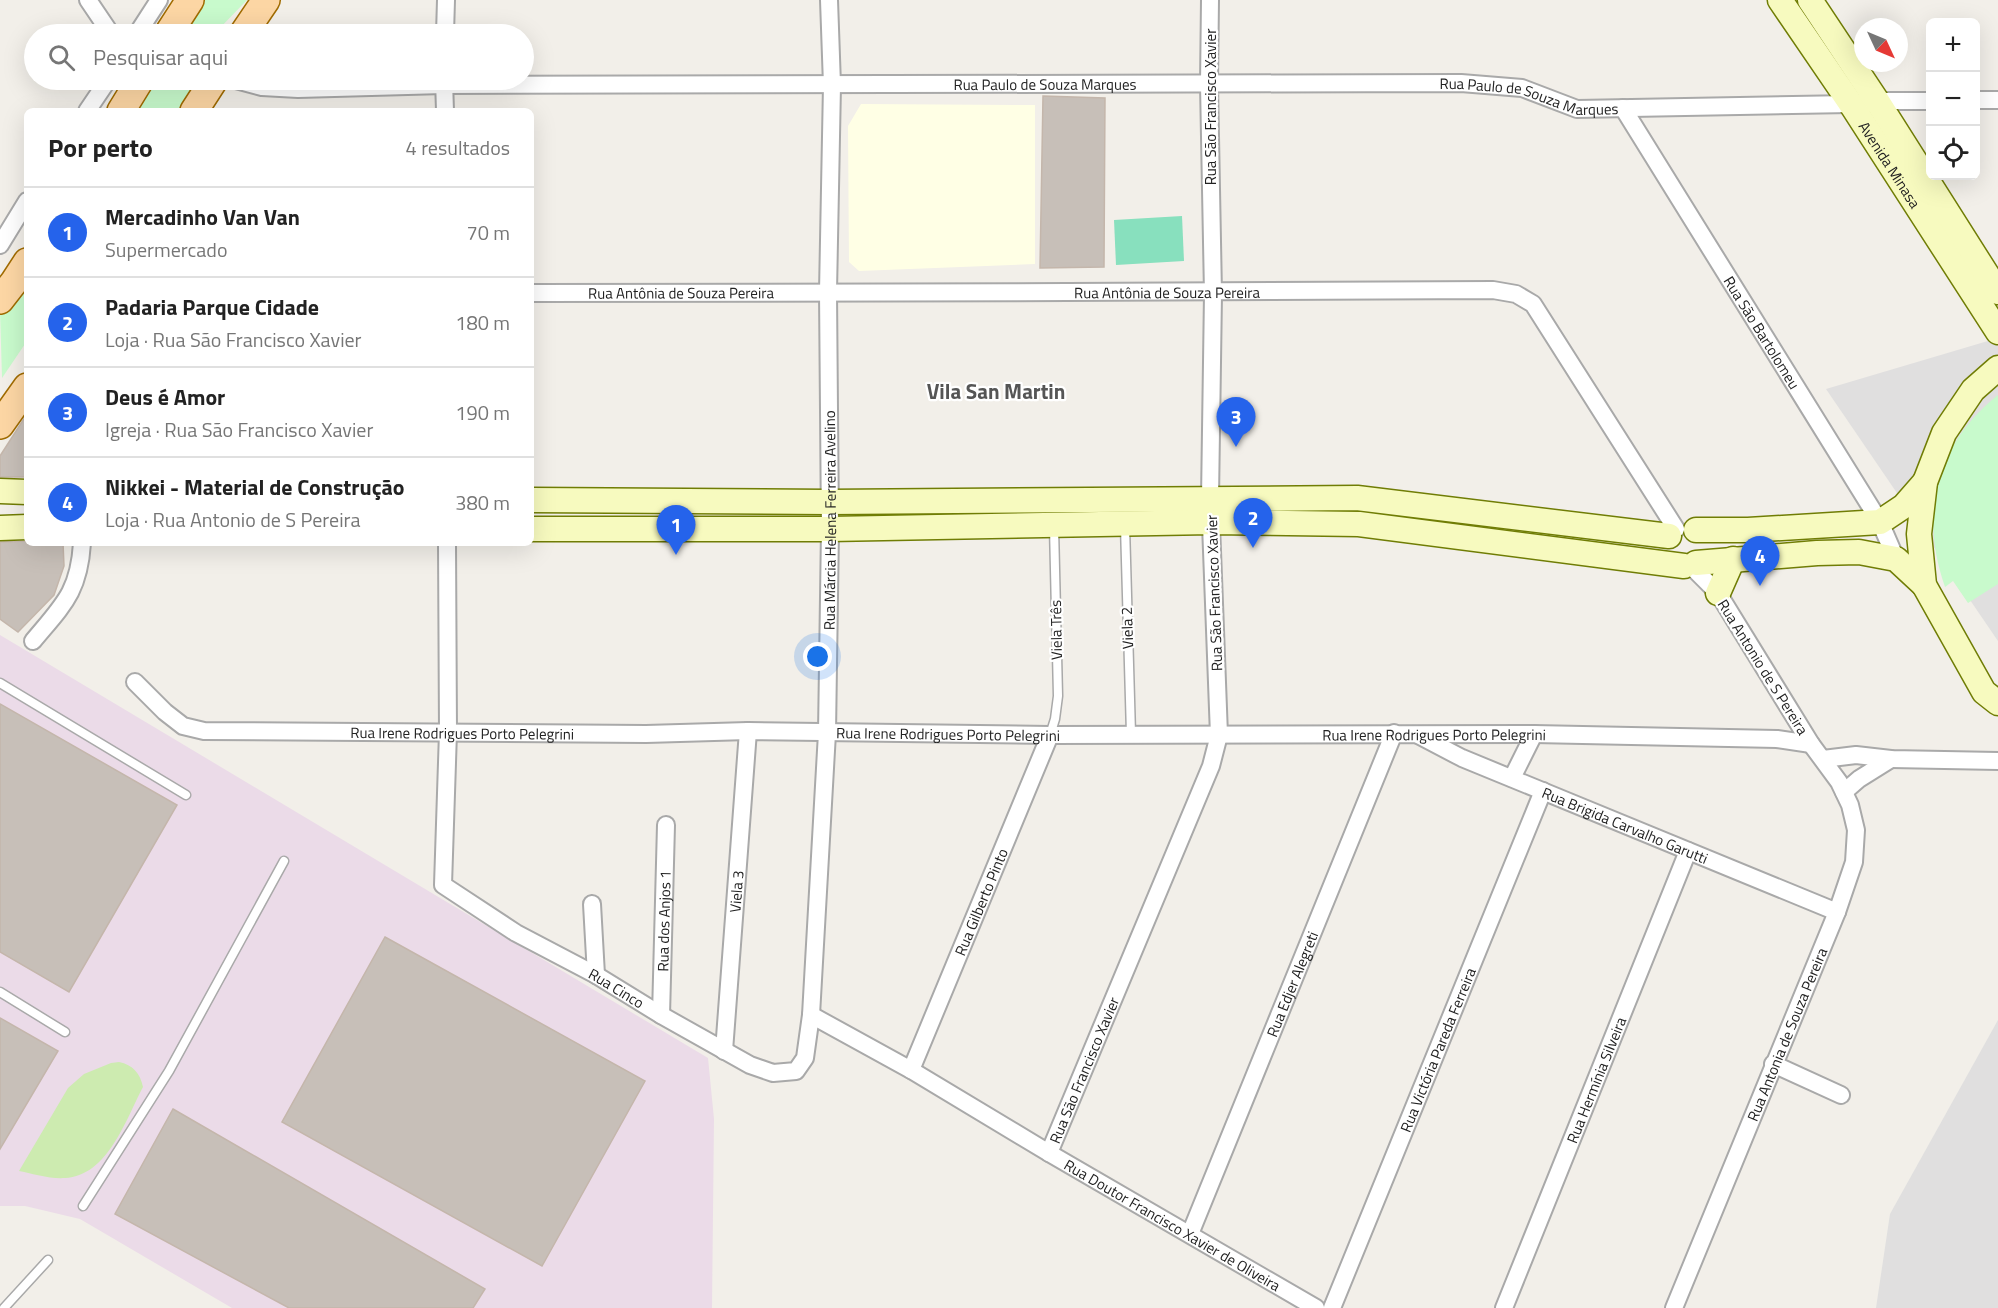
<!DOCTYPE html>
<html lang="pt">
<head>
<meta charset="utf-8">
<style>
  body { margin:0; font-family:"Titillium Web",sans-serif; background:#f2f2f2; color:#222 }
  .controls { position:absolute; right:18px; top:18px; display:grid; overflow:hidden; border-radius:9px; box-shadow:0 6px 24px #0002 }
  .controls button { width:54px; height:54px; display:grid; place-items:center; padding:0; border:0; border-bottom:2px solid #e0e0e0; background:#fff; color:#222; font:30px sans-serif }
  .compass { position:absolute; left:1854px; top:18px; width:54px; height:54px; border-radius:50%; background:#fff; box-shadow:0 6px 24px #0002; rotate:134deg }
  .you { position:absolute; left:818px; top:657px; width:21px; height:21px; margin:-15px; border:4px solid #fff; border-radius:50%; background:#1a73e8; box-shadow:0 0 0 9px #1a73e833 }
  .badge { display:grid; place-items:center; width:39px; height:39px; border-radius:50%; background:#2563eb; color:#fff; font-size:20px; font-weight:700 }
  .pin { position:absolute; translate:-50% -50px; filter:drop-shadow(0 2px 3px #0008) }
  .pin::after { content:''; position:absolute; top:32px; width:21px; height:18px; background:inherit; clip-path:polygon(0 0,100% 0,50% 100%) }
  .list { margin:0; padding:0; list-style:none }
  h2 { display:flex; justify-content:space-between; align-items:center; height:78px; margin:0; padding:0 24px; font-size:26px }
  h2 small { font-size:20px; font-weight:400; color:#767676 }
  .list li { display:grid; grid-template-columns:39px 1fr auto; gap:18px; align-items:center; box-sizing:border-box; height:90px; padding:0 24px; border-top:2px solid #e0e0e0 }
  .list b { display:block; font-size:22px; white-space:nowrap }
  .list p { margin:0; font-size:20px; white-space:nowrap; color:#767676 }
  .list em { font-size:20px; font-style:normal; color:#767676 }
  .icon { flex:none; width:33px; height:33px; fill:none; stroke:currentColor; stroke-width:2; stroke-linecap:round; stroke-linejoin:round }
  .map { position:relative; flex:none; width:1998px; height:1308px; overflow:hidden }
  .search { position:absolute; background:#fff; box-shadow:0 6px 24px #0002; left:24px; top:24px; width:510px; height:66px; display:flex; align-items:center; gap:15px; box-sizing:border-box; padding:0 21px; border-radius:33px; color:#767676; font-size:22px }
  .panel { position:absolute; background:#fff; box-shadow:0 6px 24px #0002; left:24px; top:108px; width:510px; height:438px; border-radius:9px }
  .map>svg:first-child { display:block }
  .residential { fill:#e0dfdf }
  .industrial { fill:#ebdbe8 }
  .education { fill:#ffffe5 }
  .grass { fill:#cdebb0 }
  .park { fill:#c8facc }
  .pitch { fill:#88e0be }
  .building { fill:#c7bfb8; stroke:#c4b6ab; stroke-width:1.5 }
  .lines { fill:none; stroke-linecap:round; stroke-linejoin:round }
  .service-casing { stroke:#a9a9a9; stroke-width:11 }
  .minor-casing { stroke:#a9a9a9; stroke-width:20 }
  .secondary-casing { stroke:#707d05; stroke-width:27 }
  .primary-casing { stroke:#a06b00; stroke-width:30 }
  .service { stroke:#fff; stroke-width:8 }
  .minor { stroke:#fff; stroke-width:16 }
  .secondary { stroke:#f7fabf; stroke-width:24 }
  .primary { stroke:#fcd6a4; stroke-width:27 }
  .labels { text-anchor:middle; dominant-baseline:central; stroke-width:4.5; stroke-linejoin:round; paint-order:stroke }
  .street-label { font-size:15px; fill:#222; stroke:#fff }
  .district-label { font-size:21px; font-weight:bold; fill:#555; stroke:#fff }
</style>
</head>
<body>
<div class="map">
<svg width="1998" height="1308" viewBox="0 0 1998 1308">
  <rect width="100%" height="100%" fill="#f2efe9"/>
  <g class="residential">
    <path d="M1998,338V641L1826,389Z"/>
    <path d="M1998,1020V1308H1876L1890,1214Z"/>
  </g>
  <path class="industrial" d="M0,635L708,1058L714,1119L712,1308H232L80,1219L25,1206H0Z"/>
  <path class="education" d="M861,104L1035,105V264L859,271L849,262L848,126Z"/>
  <path class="grass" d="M119,1062C133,1065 140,1073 143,1087C126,1119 108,1176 65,1178C49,1179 34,1174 19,1171L68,1088L84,1074L111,1063Z"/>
  <g class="park">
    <path d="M196,0H247L214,34C195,34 192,36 185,18Z"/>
    <path d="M149,80H196L197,84L186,111H129Z"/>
    <path d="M27,271V341L2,378L0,311Z"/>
    <path d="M1998,395V584L1968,603L1953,581L1945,587C1919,513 1936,444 1998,395Z"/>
  </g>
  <path class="pitch" d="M1182,216L1184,261L1116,265L1114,220Z"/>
  <g class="building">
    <path d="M1043,96L1105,98L1104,267L1040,268Z"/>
    <path d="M27,414V477H0V456Z"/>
    <path d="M27,541V543H63L64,566L54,595L18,632L0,619V542Z"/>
    <path d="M0,704L177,805L69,992L0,952Z"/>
    <path d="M385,937L645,1081L542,1266L282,1122Z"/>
    <path d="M0,1018L58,1051L0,1149Z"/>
    <path d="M173,1109L485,1289L473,1308H289L115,1214Z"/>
  </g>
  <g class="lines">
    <defs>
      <g id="service">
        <path d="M1125,526L1131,734"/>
        <path d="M0,683L186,795"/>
        <path d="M1050,735L1055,719L1058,696L1054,527"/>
        <path d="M0,992L65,1032"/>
        <path d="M83,1206L169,1071L284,861"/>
        <path d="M4,1308L48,1260"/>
      </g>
      <g id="minor">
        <path d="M88,0L111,34"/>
        <path d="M137,34L159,0"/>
        <path d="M445,34L446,0"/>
        <path id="s1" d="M236,80L262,87L298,89L444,85L1461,83L1522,88L1577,109L1851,104L1877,101H1930"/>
        <path d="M444,80L445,111"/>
        <path d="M1976,100H1998"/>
        <path id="s2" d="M1623,108L1880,522L1896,559"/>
        <path d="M87,111L108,80"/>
        <path d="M0,245L27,201"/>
        <path id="s3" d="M531,293C852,291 1172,294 1493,290L1516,294L1533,304L1676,529"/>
        <path id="s4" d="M447,543L448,732L443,885L516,933L596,975L661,1015L750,1065L773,1073L796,1071L805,1058L811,1015L827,733L830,529L828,292L832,85L829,0"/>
        <path d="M33,641C63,605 79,592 82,543"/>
        <path id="s5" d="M135,682L165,712L183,726L204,731L646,734L748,731L1050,735L1534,734L1777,739L1811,744"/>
        <path id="s6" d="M1418,735L1462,758L1837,912"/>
        <path d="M1823,759L1856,755L1891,759L1998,761"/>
        <path d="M1512,778L1534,734"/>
        <path d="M1844,792L1859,779L1891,759"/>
        <path d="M592,904L596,975"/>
        <path id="s7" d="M661,1015L666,825"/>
        <path id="s8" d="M811,1015L911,1070L1049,1153L1316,1308"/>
        <path id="s9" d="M724,1051L748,731"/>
        <path d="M1773,1064L1841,1095"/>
        <path id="s10" d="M911,1070L1050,735"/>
        <path id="s11" d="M1049,1153L1211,766L1219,735L1210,498L1213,294L1209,84L1210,0"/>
        <path id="s12" d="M1190,1234L1394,733"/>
        <path id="s13" d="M1332,1308L1543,791"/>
        <path id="s14" d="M1504,1308L1688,851"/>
        <path id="s15" d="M1674,1308L1837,912L1854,862L1856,830L1850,805L1839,782L1811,744L1718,593L1690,565"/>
      </g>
      <g id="secondary">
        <path id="s16" d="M1780,0L1851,104L1998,332"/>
        <path d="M1810,0L1877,101L1998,292"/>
        <path d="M1998,368L1973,390L1944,433L1925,482L1919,534L1924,585L1984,692L1998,703"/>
        <path d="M0,491L27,492"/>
        <path d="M531,500L829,502L1357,498L1669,536"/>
        <path d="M0,528L27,527"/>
        <path d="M531,529H830L1211,522L1359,524L1684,566"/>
        <path d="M1696,530H1748L1880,522L1904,506L1925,482"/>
        <path d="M1696,563L1817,553L1859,552L1896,559L1924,585"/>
        <path d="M1718,593L1733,559"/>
      </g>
      <g id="primary">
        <path d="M168,34L190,0"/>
        <path d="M243,34L266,0"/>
        <path d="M121,111L140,80"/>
        <path d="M194,111L214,80"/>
        <path d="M0,300L14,282L27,262"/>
        <path d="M0,425L27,387"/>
      </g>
    </defs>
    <use href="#service" class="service-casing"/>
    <use href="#minor" class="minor-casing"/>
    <use href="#secondary" class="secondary-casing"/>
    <use href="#primary" class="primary-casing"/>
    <use href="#service" class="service"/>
    <use href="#minor" class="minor"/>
    <use href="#secondary" class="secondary"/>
    <use href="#primary" class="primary"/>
  </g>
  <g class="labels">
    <g class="street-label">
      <text stroke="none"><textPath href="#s1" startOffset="810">Rua Paulo de Souza Marques</textPath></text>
      <text stroke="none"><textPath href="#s1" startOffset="1296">Rua Paulo de Souza Marques</textPath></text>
      <text transform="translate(1210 107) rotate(-90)">Rua São Francisco Xavier</text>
      <text stroke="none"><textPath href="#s16" startOffset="198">Avenida Minasa</textPath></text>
      <text stroke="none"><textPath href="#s3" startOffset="150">Rua Antônia de Souza Pereira</textPath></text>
      <text stroke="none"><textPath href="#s3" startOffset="636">Rua Antônia de Souza Pereira</textPath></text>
      <text stroke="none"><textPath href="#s2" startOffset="264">Rua São Bartolomeu</textPath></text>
      <text stroke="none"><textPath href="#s4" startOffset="1300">Rua Márcia Helena Ferreira Avelino</textPath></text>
      <text transform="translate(1214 593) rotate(-92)">Rua São Francisco Xavier</text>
      <text transform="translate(1127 628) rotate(-92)">Viela 2</text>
      <text transform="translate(1056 630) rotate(-91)">Viela Três</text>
      <text transform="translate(1763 667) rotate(58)">Rua Antonio de S Pereira</text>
      <text stroke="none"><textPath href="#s5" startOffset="345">Rua Irene Rodrigues Porto Pelegrini</textPath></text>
      <text stroke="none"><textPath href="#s5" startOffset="831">Rua Irene Rodrigues Porto Pelegrini</textPath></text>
      <text stroke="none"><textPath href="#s5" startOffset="1317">Rua Irene Rodrigues Porto Pelegrini</textPath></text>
      <text stroke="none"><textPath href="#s6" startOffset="226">Rua Brigida Carvalho Garutti</textPath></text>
      <text stroke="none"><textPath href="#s9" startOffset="160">Viela 3</textPath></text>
      <text stroke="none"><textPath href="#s10" startOffset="182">Rua Gilberto Pinto</textPath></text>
      <text stroke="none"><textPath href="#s7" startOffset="94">Rua dos Anjos 1</textPath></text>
      <text stroke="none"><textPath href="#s12" startOffset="270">Rua Edjer Alegreti</textPath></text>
      <text stroke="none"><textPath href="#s4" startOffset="544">Rua Cinco</textPath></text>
      <text stroke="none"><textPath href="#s15" startOffset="296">Rua Antonia de Souza Pereira</textPath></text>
      <text stroke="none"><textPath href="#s13" startOffset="279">Rua Victória Pareda Ferreira</textPath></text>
      <text stroke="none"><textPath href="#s11" startOffset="90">Rua São Francisco Xavier</textPath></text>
      <text stroke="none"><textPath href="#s14" startOffset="246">Rua Hermínia Silveira</textPath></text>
      <text stroke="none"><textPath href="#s8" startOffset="418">Rua Doutor Francisco Xavier de Oliveira</textPath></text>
    </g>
    <g class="district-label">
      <text x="996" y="391">Vila San Martin</text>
    </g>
  </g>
</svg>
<div class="controls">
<button>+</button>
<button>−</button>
<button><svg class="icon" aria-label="locate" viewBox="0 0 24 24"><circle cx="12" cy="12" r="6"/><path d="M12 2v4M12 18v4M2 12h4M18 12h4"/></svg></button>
</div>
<svg class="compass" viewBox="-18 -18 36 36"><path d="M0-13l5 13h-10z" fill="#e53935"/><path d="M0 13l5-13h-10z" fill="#767676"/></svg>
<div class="you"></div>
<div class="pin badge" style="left:676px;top:555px">1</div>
<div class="pin badge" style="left:1253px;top:548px">2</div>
<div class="pin badge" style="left:1236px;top:447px">3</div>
<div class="pin badge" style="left:1760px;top:586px">4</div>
<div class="search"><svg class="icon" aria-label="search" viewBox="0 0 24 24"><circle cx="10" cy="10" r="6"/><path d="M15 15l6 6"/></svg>Pesquisar aqui</div>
<section class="panel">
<h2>Por perto<small>4 resultados</small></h2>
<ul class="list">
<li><span class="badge">1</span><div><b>Mercadinho Van Van</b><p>Supermercado</p></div><em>70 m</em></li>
<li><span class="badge">2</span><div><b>Padaria Parque Cidade</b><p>Loja · Rua São Francisco Xavier</p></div><em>180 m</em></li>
<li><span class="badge">3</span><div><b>Deus é Amor</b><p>Igreja · Rua São Francisco Xavier</p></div><em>190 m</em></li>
<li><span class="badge">4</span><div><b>Nikkei - Material de Construção</b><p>Loja · Rua Antonio de S Pereira</p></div><em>380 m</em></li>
</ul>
</section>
</div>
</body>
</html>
